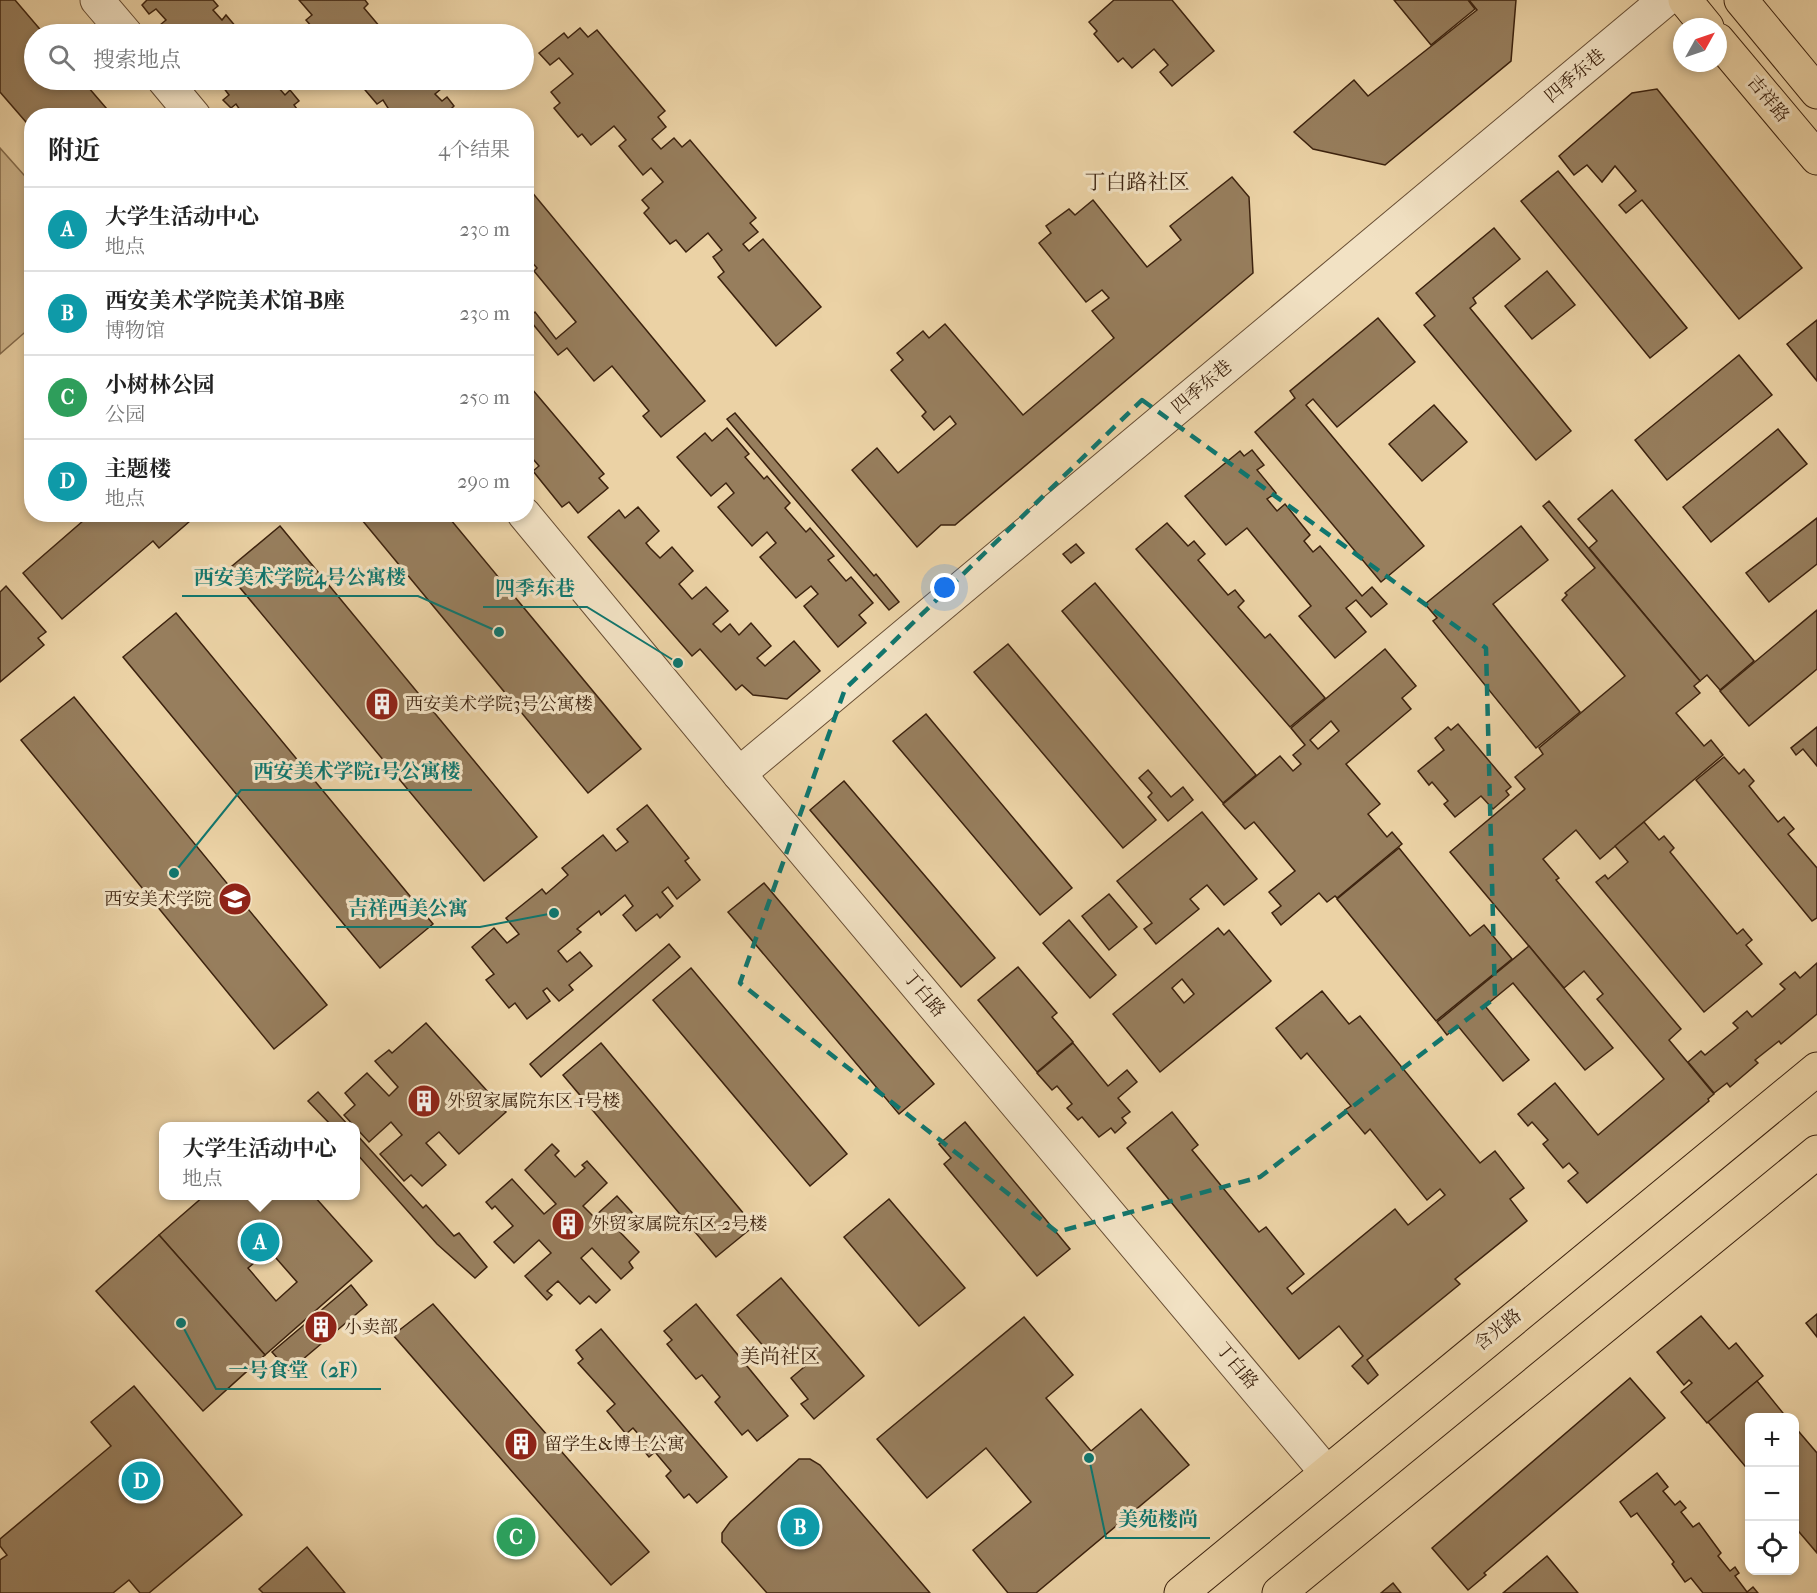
<!DOCTYPE html>
<html lang="zh">
<head>
<meta charset="utf-8">
<style>
  body { margin:0; font-family:"IM FELL French Canon","Noto Serif SC",serif; background:#f2f2f2; color:#222 }
  .controls { position:absolute; right:18px; bottom:18px; display:grid; overflow:hidden; border-radius:12px; box-shadow:0 3px 9px #0003 }
  .controls button { width:54px; height:54px; display:grid; place-items:center; padding:0; border:0; border-bottom:2px solid #e0e0e0; background:#fff; color:#222; font:30px sans-serif }
  .compass { position:absolute; left:1673px; top:18px; width:54px; height:54px; border-radius:50%; background:#fff; box-shadow:0 3px 9px #0003; rotate:50deg }
  .you { position:absolute; left:945px; top:588px; width:21px; height:21px; margin:-15px; border:4px solid #fff; border-radius:50%; background:#1a73e8; box-shadow:0 0 0 9px #1a73e833 }
  .badge { display:grid; place-items:center; width:39px; height:39px; border-radius:50%; background:#8f2418; color:#fff; font-size:20px; font-weight:700 }
  .pin { position:absolute; translate:-50% -50%; border:3px solid #fff; box-shadow:0 2px 6px #0006 }
  .popup { position:absolute; left:159px; top:1122px; width:201px; height:78px; box-sizing:border-box; display:grid; place-content:center; border-radius:12px; background:#fff; filter:drop-shadow(0 2px 4px #0005); font-size:20px; white-space:nowrap; color:#767676 }
  .popup b { font-size:22px; color:#222 }
  .popup::after { content:''; position:absolute; left:50%; top:100%; margin-left:-12px; border:12px solid transparent; border-top-color:#fff }
  .list { margin:0; padding:0; list-style:none }
  h2 { display:flex; justify-content:space-between; align-items:center; height:78px; margin:0; padding:0 24px; font-size:26px }
  h2 small { font-size:20px; font-weight:400; color:#767676 }
  .list li { display:grid; grid-template-columns:39px 1fr auto; gap:18px; align-items:center; box-sizing:border-box; height:84px; padding:0 24px; border-top:2px solid #e0e0e0 }
  .list b { display:block; font-size:22px; white-space:nowrap }
  .list p { margin:0; font-size:20px; white-space:nowrap; color:#767676 }
  .list em { font-size:20px; font-style:normal; color:#767676 }
  .icon { flex:none; width:33px; height:33px; fill:none; stroke:currentColor; stroke-width:2; stroke-linecap:round; stroke-linejoin:round }
  .map { position:relative; flex:none; width:1817px; height:1593px; overflow:hidden }
  .search { position:absolute; background:#fff; box-shadow:0 3px 9px #0003; left:24px; top:24px; width:510px; height:66px; display:flex; align-items:center; gap:15px; box-sizing:border-box; padding:0 21px; border-radius:33px; color:#767676; font-size:22px }
  .panel { position:absolute; background:#fff; box-shadow:0 3px 9px #0003; left:24px; top:108px; width:510px; height:414px; border-radius:24px }
  .map>svg:first-child { display:block }
  .green { fill:#cdb48b; stroke:#846b4c; stroke-width:1.5 }
  .building { fill:#977e5d; stroke:#3c220e; stroke-width:1.5; fill-rule:evenodd }
  .lines { fill:none; stroke-linecap:round; stroke-linejoin:round }
  .minor-casing { stroke:#684e34; stroke-width:35 }
  .major-casing { stroke:#3c220e; stroke-width:35 }
  .minor { stroke:#f2e2c4; stroke-width:33 }
  .major { stroke:#ebd2a5; stroke-width:33 }
  .marked { fill:none; stroke:#0f766e; stroke-width:4.5; stroke-dasharray:12 8; stroke-linejoin:round }
  .labels { text-anchor:middle; dominant-baseline:central; stroke-width:6; stroke-linejoin:round; paint-order:stroke }
  .street-label { font-size:18px; fill:#3c220e; stroke:#f2e2c4 }
  .poi-label { font-size:18px; fill:#3c220e; stroke:#f2e2c4; text-anchor:start }
  .neighbourhood-label { font-size:20px; fill:#3c220e; stroke:#f2e2c4 }
  .quarter-label { font-size:21px; fill:#3c220e; stroke:#f2e2c4 }
  .leader { fill:none; stroke:#0f766e; stroke-width:2 }
  .callout-dot { fill:#0f766e; stroke:#f2e2c4; stroke-width:2 }
  .callout-label { font-size:20px; text-anchor:middle; font-weight:bold; fill:#0f766e; stroke:#f2e2c4; stroke-width:6; stroke-linejoin:round; paint-order:stroke }
</style>
</head>
<body>
<div class="map">
<svg width="1817" height="1593" viewBox="0 0 1817 1593">
  <rect width="100%" height="100%" fill="#ebd2a5"/>
  <filter id="stains"><feTurbulence type="fractalNoise" baseFrequency=".00333" numOctaves="4"/><feColorMatrix values="0 0 0 0 .2 0 0 0 0 .09 0 0 0 0 .02 0 0 0 .5 -.17"/></filter>
  <radialGradient id="worn" r=".72"><stop offset=".6" stop-color="#630" stop-opacity="0"/><stop offset="1" stop-color="#630" stop-opacity=".3"/></radialGradient>
  <path class="green" d="M0,148L32,184L31,327L0,354Z"/>
  <g class="building">
    <path d="M0,0H15L44,34H34V80H82L113,116H32V129L0,92Z"/>
    <path d="M147,0H213L218,6L213,10L222,20L226,15L242,34H177L172,28L167,33L160,25L166,20L156,9L149,14L142,5Z"/>
    <path d="M299,0H365L368,4L364,8L386,34H318L306,20L312,15Z"/>
    <path d="M1172,0L1214,51L1172,86L1160,72L1168,65L1154,49L1132,68L1123,58L1118,62L1094,34L1097,31L1089,22L1114,0Z"/>
    <path d="M1394,0H1468L1475,9L1431,45Z"/>
    <path d="M1469,0H1516L1511,61L1385,165L1313,149L1294,132L1354,80L1368,96L1477,10Z"/>
    <path d="M580,28L588,37L597,30L665,111L658,117L666,127L652,139L661,149L674,138L682,147L690,140L756,218L750,223L758,232L743,244L749,251L763,239L821,307L776,346L718,277L724,272L713,257L722,250L708,233L686,252L676,240L670,244L644,213L649,208L642,200L663,182L651,168L643,175L619,146L626,140L614,126L591,145L582,134L578,137L554,108L560,103L551,92L573,74L559,58L550,65L539,53L564,33L568,38Z"/>
    <path d="M206,80H281L283,82L278,87L285,95L290,90L299,101L294,105L302,116H244L236,104L231,108L223,100L229,95L220,83L213,89Z"/>
    <path d="M364,80H423L427,84L433,80L441,89L435,94L442,101L447,97L454,106L449,111L454,116H393L383,100L377,104L360,84Z"/>
    <path d="M1657,89L1802,268L1739,319L1642,200L1626,213L1619,205L1636,191L1615,166L1602,182L1587,165L1574,175L1559,156L1632,93Z"/>
    <path d="M1558,171L1687,328L1650,358L1521,201Z"/>
    <path d="M1232,177L1249,197L1253,273L955,525H941L917,547L852,470L877,448L898,473L956,424L950,416L934,430L922,416L926,412L891,370L903,360L897,353L923,331L929,338L945,324L1023,415L1114,338L1092,311L1109,298L1102,290L1086,302L1039,243L1051,233L1046,226L1069,209L1075,215L1093,200L1147,267L1181,240L1170,226Z"/>
    <path d="M526,185L705,401L661,437L643,416L649,411L612,366L594,381L567,348L558,355L528,318L535,312L556,339L576,322L534,271L537,268L529,259L526,261Z"/>
    <path d="M1494,228L1520,259L1473,298L1476,303L1470,308L1571,431L1536,460L1424,325L1435,316L1416,293Z"/>
    <path d="M1547,271L1575,305L1532,339L1505,306Z"/>
    <path d="M1378,318L1415,362L1337,427L1313,399L1306,405L1424,546L1381,582L1255,432L1295,398L1290,391Z"/>
    <path d="M1817,320V381L1787,344Z"/>
    <path d="M1739,355L1772,395L1667,480L1635,440Z"/>
    <path d="M526,382L604,474L599,478L608,488L578,513L569,502L562,507L533,471L539,466L526,451Z"/>
    <path d="M1434,405L1467,442L1422,481L1389,444Z"/>
    <path d="M735,413L874,576L876,574L899,602L889,610L727,419Z"/>
    <path d="M727,428L749,454L745,457L764,479L767,476L790,503L785,508L806,532L810,528L834,556L828,560L846,581L851,577L873,603L859,615L866,623L838,647L804,606L818,594L811,586L796,598L760,557L776,543L767,532L752,546L718,507L734,493L726,483L711,496L677,457L705,433L712,441Z"/>
    <path d="M1778,429L1807,464L1711,542L1683,507Z"/>
    <path d="M1252,450L1264,465L1257,470L1276,493L1267,499L1277,511L1285,504L1310,535L1304,541L1313,552L1320,546L1362,596L1372,587L1387,604L1371,617L1356,600L1346,608L1366,632L1335,658L1299,616L1311,606L1247,528L1226,545L1185,496L1240,451L1244,456Z"/>
    <path d="M1612,490L1754,661L1720,690L1707,675L1700,681L1589,548L1597,541L1578,519Z"/>
    <path d="M1549,501L1700,681L1694,686L1700,693L1676,713L1704,746L1711,740L1723,755L1600,859L1576,830L1543,859L1559,878L1556,880L1681,1029L1669,1040L1714,1094L1708,1099L1709,1101L1587,1203L1568,1181L1578,1173L1569,1163L1563,1168L1543,1144L1548,1140L1532,1122L1528,1126L1518,1114L1555,1083L1598,1135L1664,1079L1597,999L1603,994L1584,971L1564,988L1450,852L1525,789L1515,777L1543,754L1539,748L1625,676L1562,600L1567,595L1565,593L1595,568L1543,506Z"/>
    <path d="M638,507L659,531L646,543L650,548L660,558L672,547L693,571L679,584L692,599L706,587L728,611L713,624L721,632L730,624L739,635L751,623L771,646L757,658L765,666L794,641L820,671L787,699L753,695L742,685L736,690L700,649L692,656L588,537L619,510L625,518Z"/>
    <path d="M91,514H198L159,548L153,541L62,619L23,573Z"/>
    <path d="M357,514H446L641,749L588,793Z"/>
    <path d="M1817,518V564L1769,602L1746,573Z"/>
    <path d="M1167,523L1188,546L1194,541L1205,554L1198,560L1228,595L1235,590L1244,601L1238,607L1265,638L1270,634L1325,698L1290,727L1136,549Z"/>
    <path d="M280,526L537,837L484,881L226,571Z"/>
    <path d="M1521,526L1548,560L1493,604L1580,712L1536,748L1433,621L1437,618L1425,604Z"/>
    <path d="M1076,544L1084,553L1071,563L1063,554Z"/>
    <path d="M1095,583L1256,775L1223,803L1062,611Z"/>
    <path d="M6,586L46,632L38,638L44,645L0,682V592Z"/>
    <path d="M1817,610V669L1749,726L1720,691Z"/>
    <path d="M176,613L433,924L380,968L123,657Z"/>
    <path d="M1008,644L1156,820L1123,848L974,672Z"/>
    <path d="M1385,649L1416,686L1402,698L1411,709L1346,764L1380,804L1368,814L1387,837L1392,832L1402,844L1337,898L1335,896L1327,902L1319,893L1281,925L1272,913L1281,906L1269,892L1295,871L1254,822L1245,829L1223,804L1280,756L1293,771L1301,764L1293,755L1305,745L1291,728ZM1331,721L1339,731L1318,749L1310,740Z"/>
    <path d="M74,697L327,1005L274,1049L21,740Z"/>
    <path d="M926,714L1072,888L1040,915L893,741Z"/>
    <path d="M1458,724L1511,787L1506,791L1509,795L1493,809L1481,796L1455,817L1444,804L1448,801L1432,782L1429,785L1418,771L1444,750L1435,738L1448,727L1451,730Z"/>
    <path d="M1817,727V766L1803,749L1796,755L1791,748Z"/>
    <path d="M1724,757L1739,774L1744,769L1754,781L1749,786L1778,822L1784,817L1794,829L1788,834L1817,868V918L1812,921L1696,780Z"/>
    <path d="M1148,770L1171,797L1183,787L1193,800L1168,821L1148,797L1152,793L1139,778Z"/>
    <path d="M844,781L995,958L961,987L810,810Z"/>
    <path d="M647,805L689,858L685,861L700,880L677,899L668,887L662,892L673,906L660,918L657,914L636,931L623,915L633,906L625,895L601,915L599,911L577,929L581,932L558,951L567,962L580,952L592,966L569,985L573,990L559,1001L547,988L543,991L550,1001L527,1019L515,1003L509,1008L486,980L494,974L472,947L494,928L507,943L519,934L506,918L542,889L546,894L568,875L562,868L603,835L616,851L628,842L617,829Z"/>
    <path d="M1202,812L1257,879L1224,905L1207,885L1190,899L1199,909L1156,944L1144,929L1152,923L1117,881Z"/>
    <path d="M1644,822L1659,840L1664,836L1674,848L1670,852L1737,934L1743,929L1752,940L1746,945L1762,964L1704,1012L1596,882L1605,875L1608,879L1628,862L1615,846Z"/>
    <path d="M1399,848L1470,936L1484,925L1512,959L1436,1021L1337,899Z"/>
    <path d="M764,883L934,1084L899,1114L728,912Z"/>
    <path d="M1109,894L1137,927L1109,950L1082,916Z"/>
    <path d="M1069,920L1116,975L1090,998L1043,943Z"/>
    <path d="M1218,928L1224,935L1229,930L1271,981L1160,1072L1113,1014ZM1182,979L1194,994L1184,1003L1172,988Z"/>
    <path d="M669,944L680,957L541,1077L530,1064Z"/>
    <path d="M1529,946L1613,1048L1585,1070L1513,983L1485,1006L1529,1060L1503,1081L1458,1026L1447,1035L1437,1022Z"/>
    <path d="M1817,963V1014L1781,1044L1779,1041L1755,1060L1758,1063L1730,1087L1727,1083L1714,1093L1688,1062L1701,1051L1705,1055L1738,1028L1733,1023L1747,1011L1752,1017L1785,989L1780,984L1795,972L1800,978Z"/>
    <path d="M1018,967L1057,1013L1052,1017L1073,1042L1037,1072L978,1000Z"/>
    <path d="M691,968L847,1154L810,1186L653,1000Z"/>
    <path d="M1322,991L1349,1024L1360,1016L1480,1163L1495,1151L1524,1188L1510,1199L1527,1221L1455,1279L1460,1284L1367,1360L1378,1375L1368,1384L1352,1366L1363,1356L1339,1326L1299,1359L1127,1148L1172,1112L1198,1145L1192,1150L1259,1232L1266,1227L1304,1274L1287,1288L1292,1294L1395,1209L1408,1225L1445,1195L1440,1189L1427,1200L1370,1129L1365,1134L1345,1110L1351,1106L1307,1053L1301,1059L1276,1028Z"/>
    <path d="M426,1023L506,1112L459,1154L439,1132L426,1143L446,1165L422,1186L411,1175L404,1181L380,1154L402,1135L391,1122L369,1142L344,1115L355,1105L345,1093L367,1073L389,1096L398,1087L375,1061L389,1050L392,1053Z"/>
    <path d="M601,1043L754,1226L716,1257L563,1075Z"/>
    <path d="M1073,1043L1108,1086L1127,1070L1137,1082L1118,1098L1130,1112L1122,1118L1126,1123L1115,1133L1111,1128L1099,1137L1082,1117L1078,1120L1067,1108L1072,1104L1057,1086L1052,1090L1037,1073Z"/>
    <path d="M318,1092L349,1126H332L308,1101Z"/>
    <path d="M965,1122L1070,1249L1037,1276L944,1164L951,1158L939,1144Z"/>
    <path d="M356,1134L423,1208L426,1205L454,1236L459,1233L487,1267L475,1278L437,1244L356,1153Z"/>
    <path d="M552,1144L559,1151L555,1155L575,1177L585,1168L582,1165L587,1161L607,1183L583,1206L594,1217L617,1196L637,1218L632,1222L629,1219L618,1230L639,1252L629,1262L633,1268L621,1279L592,1248L581,1258L610,1290L596,1303L589,1296L580,1304L558,1281L547,1291L552,1295L547,1300L525,1276L551,1253L539,1240L514,1263L494,1242L513,1226L495,1206L492,1209L486,1202L512,1179L544,1214L556,1204L525,1170Z"/>
    <path d="M204,1196H314L372,1261L265,1355L159,1235ZM269,1250L297,1282L276,1301L248,1268Z"/>
    <path d="M889,1199L965,1288L919,1326L844,1237Z"/>
    <path d="M159,1235L265,1355L203,1411L96,1291Z"/>
    <path d="M781,1278L864,1376L814,1419L801,1404L808,1399L791,1378L809,1363L795,1345L776,1361L737,1315Z"/>
    <path d="M351,1285L367,1305L289,1371L272,1352Z"/>
    <path d="M433,1304L649,1552L611,1585L393,1335Z"/>
    <path d="M696,1304L788,1416L757,1441L748,1430L742,1435L715,1402L720,1397L702,1375L696,1379L667,1344L672,1340L664,1331Z"/>
    <path d="M1817,1314V1337L1806,1323Z"/>
    <path d="M1701,1316L1729,1349L1736,1343L1763,1376L1707,1423L1681,1392L1692,1383L1689,1380L1684,1385L1657,1352Z"/>
    <path d="M1024,1317L1073,1375L1046,1398L1091,1451L1141,1409L1189,1465L1036,1593H1008L973,1550L1031,1502L986,1448L927,1498L877,1439Z"/>
    <path d="M601,1329L727,1477L697,1503L689,1494L684,1498L666,1476L671,1471L655,1452L649,1457L635,1440L640,1436L633,1428L626,1434L607,1411L615,1404L578,1363L583,1359L576,1350Z"/>
    <path d="M1630,1378L1665,1418L1484,1573L1486,1575L1468,1590L1432,1548Z"/>
    <path d="M1757,1381L1787,1418H1750V1472L1708,1422Z"/>
    <path d="M134,1386L242,1515L149,1593H140L129,1580L113,1593H0V1560L7,1555L0,1546V1539L111,1446L91,1422Z"/>
    <path d="M1794,1426L1817,1453V1553L1794,1526Z"/>
    <path d="M799,1459H810L820,1465L930,1593H767L722,1542V1533L730,1522Z"/>
    <path d="M1657,1473L1668,1487L1663,1491L1675,1505L1680,1501L1686,1508L1681,1512L1693,1527L1699,1523L1721,1553L1718,1556L1730,1571L1735,1567L1739,1573L1735,1576L1747,1592L1753,1587L1758,1593H1703L1691,1578L1685,1582L1672,1564L1674,1562L1637,1513L1631,1517L1620,1502Z"/>
    <path d="M307,1547L345,1593H263L259,1589Z"/>
    <path d="M1547,1556L1578,1593H1503Z"/>
    <path d="M1393,1583L1401,1593H1381Z"/>
  </g>
  <g class="lines">
    <defs>
      <g id="minor">
        <path d="M97,0L126,34"/>
        <path d="M164,80L194,116"/>
        <path d="M524,514L739,774L1326,1472"/>
        <path d="M739,774L1665,0"/>
      </g>
      <g id="major">
        <path d="M1685,0L1707,27"/>
        <path d="M1741,0L1817,92"/>
        <path d="M1718,40L1817,158"/>
        <path d="M1181,1593L1817,1069"/>
        <path d="M1279,1593L1817,1152"/>
      </g>
    </defs>
    <use href="#minor" class="minor-casing"/>
    <use href="#major" class="major-casing"/>
    <use href="#minor" class="minor"/>
    <use href="#major" class="major"/>
  </g>
  <path class="marked" d="M1142,400L1486,648L1495,998L1260,1177L1057,1232L740,983L845,689Z"/>
  <defs>
    <symbol id="building-disc" viewBox="-11 -11 22 22"><circle r="9.5" fill="#8f2418" stroke="#f2e2c4"/><path d="M-4-6H4V6H1V3H-1V6H-4ZM-2.5-4.3h1.7v1.8h-1.7ZM.8-4.3h1.7v1.8H.8ZM-2.5-1h1.7V.8h-1.7ZM.8-1h1.7V.8H.8Z" fill="#fff"/></symbol>
    <symbol id="university-disc" viewBox="-11 -11 22 22"><circle r="9.5" fill="#8f2418" stroke="#f2e2c4"/><path d="M0-5L7-2L0 1L-7-2ZM-4 1L0 2.5L4 1V4Q0 6-4 4Z" fill="#fff"/></symbol>
  </defs>
  <g fill-rule="evenodd">
    <use href="#building-disc" x="363" y="685" width="38" height="38"/>
    <use href="#university-disc" x="216" y="880" width="38" height="38"/>
    <use href="#building-disc" x="405" y="1082" width="38" height="38"/>
    <use href="#building-disc" x="549" y="1205" width="38" height="38"/>
    <use href="#building-disc" x="302" y="1308" width="38" height="38"/>
    <use href="#building-disc" x="502" y="1425" width="38" height="38"/>
  </g>
  <g class="labels">
    <g class="street-label">
      <text transform="translate(1575 76) rotate(-40)">四季东巷</text>
      <text transform="translate(1768 99) rotate(50)">吉祥路</text>
      <text transform="translate(1202 387) rotate(-40)">四季东巷</text>
      <text transform="translate(924 994) rotate(50)">丁白路</text>
      <text transform="translate(1498 1330) rotate(-39)">含光路</text>
      <text transform="translate(1237 1366) rotate(50)">丁白路</text>
    </g>
    <g class="poi-label">
      <text x="405" y="704">西安美术学院3号公寓楼</text>
      <text x="212" y="899" text-anchor="end">西安美术学院</text>
      <text x="447" y="1101">外贸家属院东区-1号楼</text>
      <text x="591" y="1224">外贸家属院东区-2号楼</text>
      <text x="344" y="1327">小卖部</text>
      <text x="544" y="1444">留学生&amp;博士公寓</text>
    </g>
    <g class="neighbourhood-label">
      <text x="780" y="1356">美尚社区</text>
    </g>
    <g class="quarter-label">
      <text x="1137" y="182">丁白路社区</text>
    </g>
  </g>
  <path class="leader" d="M499 632L418 596H182M678 663L587 607H483M174 873L241 790H472M554 913L480 927H336M181 1323L216 1389H381M1089 1458L1106 1538H1210"/>
  <g class="callout-dot">
    <circle cx="499" cy="632" r="6"/>
    <circle cx="678" cy="663" r="6"/>
    <circle cx="174" cy="873" r="6"/>
    <circle cx="554" cy="913" r="6"/>
    <circle cx="181" cy="1323" r="6"/>
    <circle cx="1089" cy="1458" r="6"/>
  </g>
  <g class="callout-label">
    <text x="300" y="584">西安美术学院4号公寓楼</text>
    <text x="535" y="595">四季东巷</text>
    <text x="357" y="778">西安美术学院1号公寓楼</text>
    <text x="408" y="915">吉祥西美公寓</text>
    <text x="299" y="1377">一号食堂（2F）</text>
    <text x="1158" y="1526">美苑楼尚</text>
  </g>
  <rect width="100%" height="100%" filter="url(#stains)"/>
  <rect width="100%" height="100%" fill="url(#worn)"/>
</svg>
<div class="controls">
<button>+</button>
<button>−</button>
<button><svg class="icon" aria-label="locate" viewBox="0 0 24 24"><circle cx="12" cy="12" r="6"/><path d="M12 2v4M12 18v4M2 12h4M18 12h4"/></svg></button>
</div>
<svg class="compass" viewBox="-18 -18 36 36"><path d="M0-13l5 13h-10z" fill="#e53935"/><path d="M0 13l5-13h-10z" fill="#767676"/></svg>
<div class="you"></div>
<div class="pin badge" style="left:260px;top:1242px;background:#0f9aa8">A</div>
<div class="popup"><b>大学生活动中心</b>地点</div>
<div class="pin badge" style="left:800px;top:1527px;background:#0f9aa8">B</div>
<div class="pin badge" style="left:516px;top:1537px;background:#2e9e5b">C</div>
<div class="pin badge" style="left:141px;top:1481px;background:#0f9aa8">D</div>
<div class="search"><svg class="icon" aria-label="search" viewBox="0 0 24 24"><circle cx="10" cy="10" r="6"/><path d="M15 15l6 6"/></svg>搜索地点</div>
<section class="panel">
<h2>附近<small>4个结果</small></h2>
<ul class="list">
<li><span class="badge" style="background:#0f9aa8">A</span><div><b>大学生活动中心</b><p>地点</p></div><em>230 m</em></li>
<li><span class="badge" style="background:#0f9aa8">B</span><div><b>西安美术学院美术馆-B座</b><p>博物馆</p></div><em>230 m</em></li>
<li><span class="badge" style="background:#2e9e5b">C</span><div><b>小树林公园</b><p>公园</p></div><em>250 m</em></li>
<li><span class="badge" style="background:#0f9aa8">D</span><div><b>主题楼</b><p>地点</p></div><em>290 m</em></li>
</ul>
</section>
</div>
</body>
</html>
